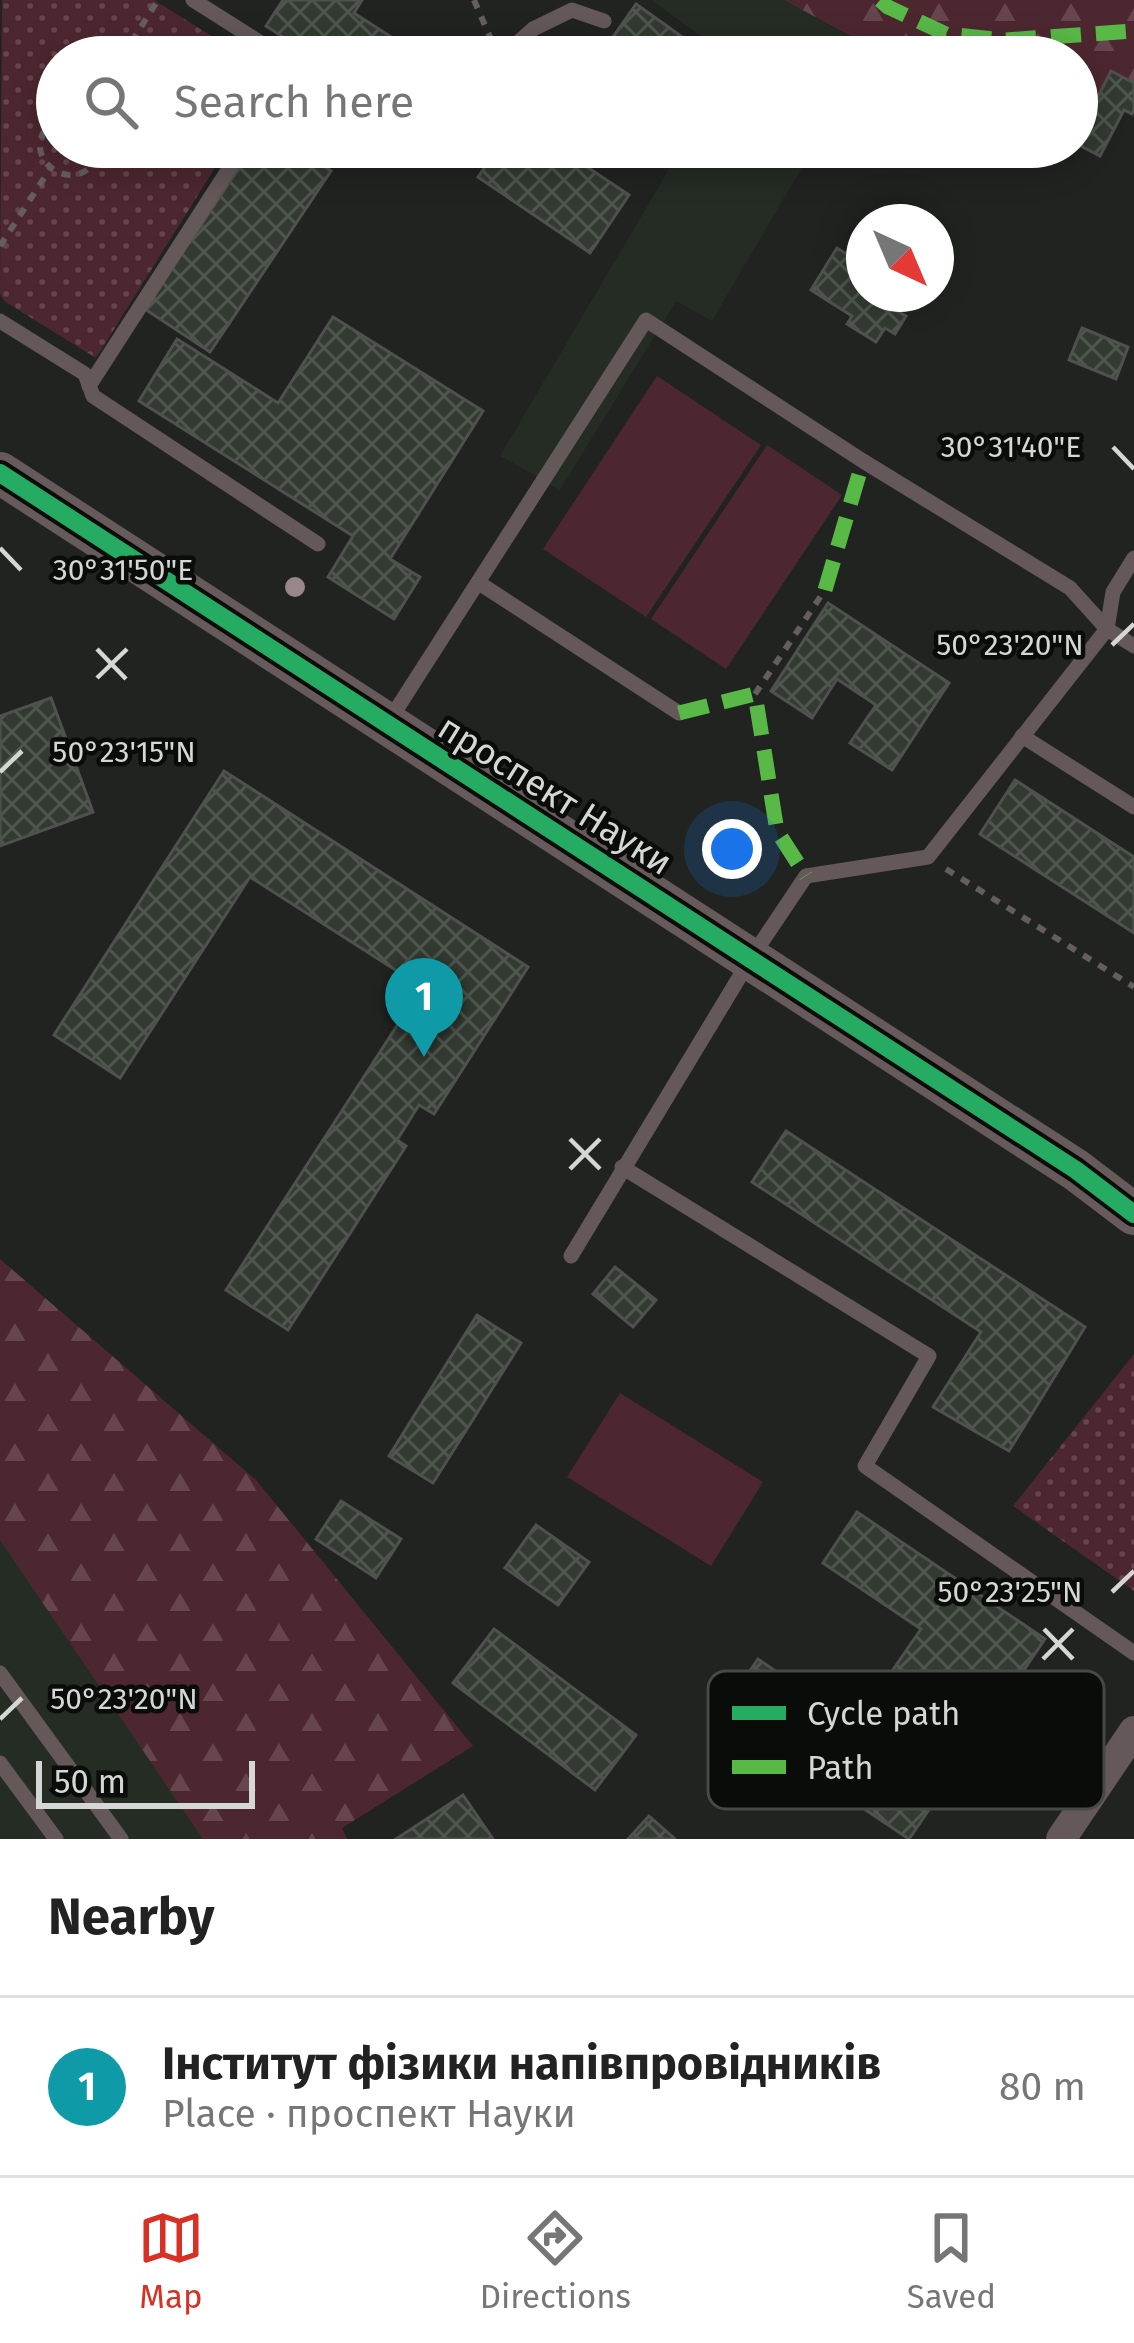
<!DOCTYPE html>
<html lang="en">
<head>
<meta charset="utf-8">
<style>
  body { margin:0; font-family:"Fira Sans",sans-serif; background:#f2f2f2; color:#222 }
  .compass { position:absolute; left:846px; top:204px; width:108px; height:108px; border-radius:50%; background:#fff; box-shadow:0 6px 30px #0003; rotate:136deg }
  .scale { position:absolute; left:36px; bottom:30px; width:219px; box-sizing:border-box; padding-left:12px; border:6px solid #d4d8d4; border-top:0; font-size:33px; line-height:42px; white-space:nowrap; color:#d4d8d4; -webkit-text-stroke:9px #0a0c0a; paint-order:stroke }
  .you { position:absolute; left:732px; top:849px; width:42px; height:42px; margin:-30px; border:9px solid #fff; border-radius:50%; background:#1a73e8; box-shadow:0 0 0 18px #1a73e833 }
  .badge { display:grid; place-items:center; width:78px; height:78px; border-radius:50%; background:#d93025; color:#fff; font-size:39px; font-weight:700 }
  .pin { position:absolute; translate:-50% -99px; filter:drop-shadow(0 3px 6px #0008) }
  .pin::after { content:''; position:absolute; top:63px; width:42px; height:36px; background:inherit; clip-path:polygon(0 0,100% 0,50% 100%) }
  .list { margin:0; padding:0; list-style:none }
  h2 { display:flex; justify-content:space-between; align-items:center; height:156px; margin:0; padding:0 48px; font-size:51px }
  h2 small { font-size:39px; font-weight:400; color:#767676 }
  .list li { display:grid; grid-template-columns:78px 1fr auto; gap:36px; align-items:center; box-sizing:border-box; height:180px; padding:0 48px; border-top:3px solid #e0e0e0 }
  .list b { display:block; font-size:45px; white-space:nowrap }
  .list p { margin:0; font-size:39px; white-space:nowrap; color:#767676 }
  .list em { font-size:39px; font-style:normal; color:#767676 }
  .icon { flex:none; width:66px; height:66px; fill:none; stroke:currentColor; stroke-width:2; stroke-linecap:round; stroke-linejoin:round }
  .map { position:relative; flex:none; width:1134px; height:1839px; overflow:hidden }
  .search { position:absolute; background:#fff; box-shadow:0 6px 30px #0003; left:36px; right:36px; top:36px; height:132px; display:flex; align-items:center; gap:30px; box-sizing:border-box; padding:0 42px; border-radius:66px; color:#767676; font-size:45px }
  .sheet { height:336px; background:#fff }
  nav { display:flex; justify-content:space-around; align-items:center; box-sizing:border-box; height:168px; border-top:3px solid #e0e0e0; background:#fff; font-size:33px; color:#767676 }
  nav a { display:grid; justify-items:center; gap:6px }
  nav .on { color:#d93025 }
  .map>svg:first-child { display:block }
  .built { fill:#252c24 }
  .forest { fill:url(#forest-firs) }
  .park { fill:url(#park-dots) }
  .pitch { fill:#4d272f }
  .building { fill:url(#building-cross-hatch); stroke:#4f514e; stroke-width:3 }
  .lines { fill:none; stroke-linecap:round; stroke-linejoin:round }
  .path { stroke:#645e5d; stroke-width:6; stroke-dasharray:9 9; stroke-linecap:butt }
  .service { stroke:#645859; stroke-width:15 }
  .minor { stroke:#645859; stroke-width:30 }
  .secondary { stroke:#665a5b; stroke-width:42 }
  .quiet { stroke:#58b947; stroke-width:15; stroke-dasharray:30 15; stroke-linecap:butt }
  .cycleway-casing { stroke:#0a0c0a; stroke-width:26 }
  .cycleway { stroke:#26ab63; stroke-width:18 }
  .tree { fill:#988688 }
  .ticks { fill:none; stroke:#d4d8d4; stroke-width:4.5 }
  .labels { text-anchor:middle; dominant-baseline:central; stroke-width:9; stroke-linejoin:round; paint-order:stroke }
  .street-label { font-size:36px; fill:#d4d8d4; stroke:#0a0c0a }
  .key { fill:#0a0c0a; stroke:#474947; stroke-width:3 }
  .key-label { font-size:33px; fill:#d4d8d4 }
  .ticks-label { font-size:30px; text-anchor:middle; fill:#d4d8d4; stroke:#0a0c0a; stroke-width:9; stroke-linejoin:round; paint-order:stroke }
</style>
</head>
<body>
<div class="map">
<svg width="1134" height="1839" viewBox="0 0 1134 1839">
  <defs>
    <pattern id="forest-firs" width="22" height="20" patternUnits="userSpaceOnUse" patternTransform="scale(3)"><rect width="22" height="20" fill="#4d272f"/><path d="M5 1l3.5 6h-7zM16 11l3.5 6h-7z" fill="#66464c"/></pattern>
    <pattern id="park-dots" width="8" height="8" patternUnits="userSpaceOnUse" patternTransform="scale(3)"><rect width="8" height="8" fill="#4d272f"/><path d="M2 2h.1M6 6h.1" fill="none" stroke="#66464c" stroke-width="1.8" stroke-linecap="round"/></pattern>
    <pattern id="building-cross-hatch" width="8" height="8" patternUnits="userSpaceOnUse" patternTransform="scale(3)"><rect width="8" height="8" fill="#323a31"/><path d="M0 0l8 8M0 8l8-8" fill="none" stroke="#4f564e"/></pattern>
  </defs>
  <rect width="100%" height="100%" fill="#20231f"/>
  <g class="built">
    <path d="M651,0H784L873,49L868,57H706L701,36Z"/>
    <path d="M682,147H814L712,321L676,301L560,490L500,456Z"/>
    <path d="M0,1540L204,1839H0Z"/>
  </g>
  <g class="forest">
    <path d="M784,0H1134V99L1077,111V57H889Z"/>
    <path d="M0,1259L256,1480L473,1746L342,1828L347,1839H203L0,1540Z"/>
  </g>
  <g class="park">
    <path d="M2,0H154L245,57H57V147H228L96,358L4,301L0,294Z"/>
    <path d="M1134,1354V1591L1013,1506Z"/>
  </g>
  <g class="pitch">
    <path d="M657,376L761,445L646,617L543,549Z"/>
    <path d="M767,445L842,495L726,669L651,619Z"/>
    <path d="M620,1393L763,1482L711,1566L567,1477Z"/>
  </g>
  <g class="building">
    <path d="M283,0H362L354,13L422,57H314L266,26Z"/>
    <path d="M636,4L685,39L673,57H619L606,47Z"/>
    <path d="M1111,71L1134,83V109L1132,114L1124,110L1100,156L1077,144V138Z"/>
    <path d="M253,147H296L331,171L210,352L145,309Z"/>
    <path d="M499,147H557L629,195L590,253L478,177Z"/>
    <path d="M837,248L864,265V294H907L897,311L906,316L895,334L885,328L876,342L847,324L852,316L811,290Z"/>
    <path d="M333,317L483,411L390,559L420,577L394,619L328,577L353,536L139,401L177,339L278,403Z"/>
    <path d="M1082,328L1128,347L1116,379L1069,360Z"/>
    <path d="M828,603L949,683L892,770L850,743L876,705L837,679L812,718L771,691Z"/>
    <path d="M51,698L93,812L0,846V716Z"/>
    <path d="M224,771L528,967L434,1114L419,1105L397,1140L406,1146L288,1330L226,1290L422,987L250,877L120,1078L54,1035Z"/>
    <path d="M1015,780L1134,857V933L980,834Z"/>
    <path d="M786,1131L1085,1327L1009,1451L933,1407L981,1332L752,1182Z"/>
    <path d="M615,1267L656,1300L633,1327L593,1294Z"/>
    <path d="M477,1315L521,1343L433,1483L389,1456Z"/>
    <path d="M341,1501L401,1539L376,1578L316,1539Z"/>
    <path d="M857,1512L1045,1639L909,1839L721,1713L758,1659L855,1725L921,1629L823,1563Z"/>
    <path d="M536,1525L589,1562L558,1605L505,1568Z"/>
    <path d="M494,1629L636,1735L595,1790L453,1683Z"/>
    <path d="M463,1795L493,1839H396Z"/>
    <path d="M649,1816L675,1839H628Z"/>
  </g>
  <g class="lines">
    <g class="path">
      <path d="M474,0L490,37"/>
      <path d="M122,57L158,0"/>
      <path d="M57,117C6,156 84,208 101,147"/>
      <path d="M0,246L50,169"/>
      <path d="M755,694L825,590"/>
      <path d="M946,869L1134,987"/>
    </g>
    <g class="service">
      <path d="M193,0L283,57"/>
      <path d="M502,57L533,29L572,10L604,21"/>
      <path d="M427,147H429"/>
      <path d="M0,321L85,374L93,396L318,544"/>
      <path d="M89,386L243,147"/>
      <path d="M479,583L679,713"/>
      <path d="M389,721L646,320L863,461L1070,588L1107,629L1134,646"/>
      <path d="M1022,736L1134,807"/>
      <path d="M622,1167L929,1356L865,1466L1134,1653"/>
      <path d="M571,1256L751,958L806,876L928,857L1107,629L1113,592L1134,558"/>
      <path d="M0,1673L121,1839"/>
      <path d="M0,1763L56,1839"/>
    </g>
    <path class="minor" d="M1061,1839L1134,1731"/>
    <path class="secondary" d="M0,473L1076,1170L1134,1214"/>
    <g class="quiet">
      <path d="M880,0L888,7L946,34L1005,40L1134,31"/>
      <path d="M825,590L863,461"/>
      <path d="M679,713L755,694L777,831L806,876"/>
    </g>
    <defs>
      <path id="cycleway" d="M0,473L1076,1170L1134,1214"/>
    </defs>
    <use href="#cycleway" class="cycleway-casing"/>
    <use href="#cycleway" class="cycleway"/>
  </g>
  <circle class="tree" cx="295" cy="587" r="10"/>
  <path class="ticks" d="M1113,447L1134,469M0,548L21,570M1112,645L1134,624M97,649L126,679M97,678L127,649M0,772L22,751M570,1139L600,1169M570,1169L600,1139M1112,1592L1134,1571M1044,1629L1073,1659M1043,1659L1073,1629M0,1719L22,1698"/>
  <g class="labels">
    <g class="street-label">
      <text transform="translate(555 795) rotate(32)">проспект Науки</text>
    </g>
  </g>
  <rect x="708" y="1671" width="396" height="138" rx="18" class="key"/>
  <rect x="732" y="1706" width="54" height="14" fill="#26ab63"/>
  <rect x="732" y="1760" width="54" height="14" fill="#58b947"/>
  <g class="key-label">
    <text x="807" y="1725">Cycle path</text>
    <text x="807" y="1779">Path</text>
  </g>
  <g class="ticks-label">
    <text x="1011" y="457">30°31'40"E</text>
    <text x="123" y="580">30°31'50"E</text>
    <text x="1010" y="655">50°23'20"N</text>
    <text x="124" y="762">50°23'15"N</text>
    <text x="1010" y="1602">50°23'25"N</text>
    <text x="124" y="1709">50°23'20"N</text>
  </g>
</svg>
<svg class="compass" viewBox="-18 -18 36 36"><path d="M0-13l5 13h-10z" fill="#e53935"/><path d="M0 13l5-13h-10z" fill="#767676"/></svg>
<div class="scale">50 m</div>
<div class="you"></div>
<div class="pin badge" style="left:424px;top:1057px;background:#0f9aa8">1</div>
<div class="search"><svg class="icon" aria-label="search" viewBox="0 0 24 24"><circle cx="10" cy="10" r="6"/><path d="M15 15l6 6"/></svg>Search here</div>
</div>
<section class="sheet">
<h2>Nearby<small></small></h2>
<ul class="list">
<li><span class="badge" style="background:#0f9aa8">1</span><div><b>Інститут фізики напівпровідників</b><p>Place · проспект Науки</p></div><em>80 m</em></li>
</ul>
</section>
<nav>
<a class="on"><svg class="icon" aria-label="map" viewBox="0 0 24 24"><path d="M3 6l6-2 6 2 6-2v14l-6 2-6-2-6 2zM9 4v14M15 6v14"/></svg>Map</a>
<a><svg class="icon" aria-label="directions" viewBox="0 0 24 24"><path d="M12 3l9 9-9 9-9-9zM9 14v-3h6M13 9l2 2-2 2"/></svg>Directions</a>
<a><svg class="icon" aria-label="saved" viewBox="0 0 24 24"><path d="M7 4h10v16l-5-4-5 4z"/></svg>Saved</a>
</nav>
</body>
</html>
